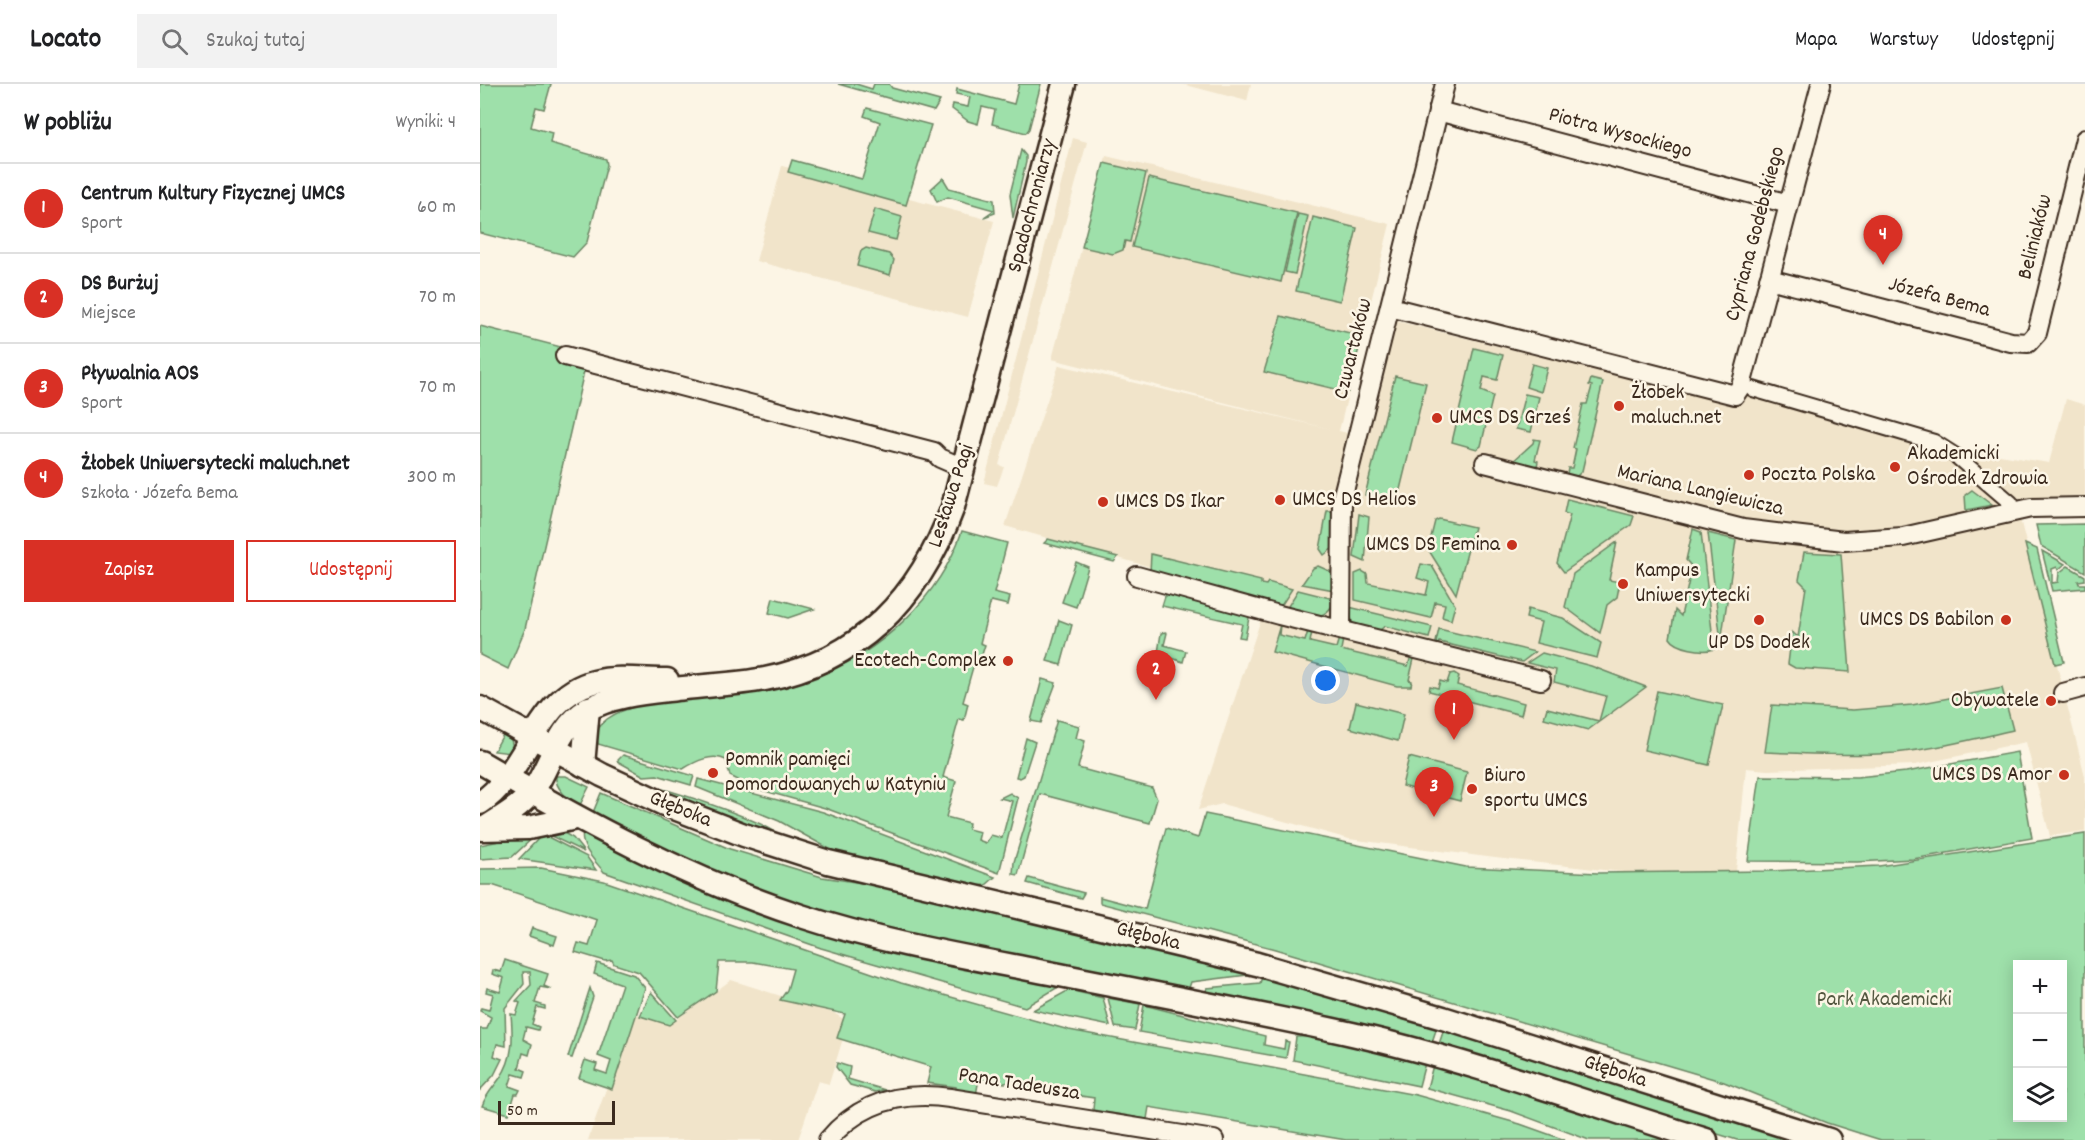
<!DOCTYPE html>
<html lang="pl">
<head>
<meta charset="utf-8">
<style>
  body { margin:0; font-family:Dekko,sans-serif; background:#f2f2f2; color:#202124 }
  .controls { position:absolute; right:18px; bottom:18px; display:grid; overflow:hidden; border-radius:0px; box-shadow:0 3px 15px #0003 }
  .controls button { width:54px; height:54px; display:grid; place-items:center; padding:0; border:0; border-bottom:2px solid #e0e0e0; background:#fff; color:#202124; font:30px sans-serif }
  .scale { position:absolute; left:18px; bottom:15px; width:117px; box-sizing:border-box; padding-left:6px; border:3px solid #3b2a1e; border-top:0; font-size:16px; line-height:21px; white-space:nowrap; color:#3b2a1e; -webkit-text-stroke:4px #fcf5e5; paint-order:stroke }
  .you { position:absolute; left:846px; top:597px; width:21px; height:21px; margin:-15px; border:4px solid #fff; border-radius:50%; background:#1a73e8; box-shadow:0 0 0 9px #1a73e833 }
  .badge { display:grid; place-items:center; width:39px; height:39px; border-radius:50%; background:#d93025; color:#fff; font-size:20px; font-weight:700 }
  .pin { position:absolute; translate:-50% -50px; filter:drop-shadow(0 2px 3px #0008) }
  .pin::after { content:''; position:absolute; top:32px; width:21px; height:18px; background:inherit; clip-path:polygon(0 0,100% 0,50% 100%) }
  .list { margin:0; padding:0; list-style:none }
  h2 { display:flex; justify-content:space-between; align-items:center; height:78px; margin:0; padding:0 24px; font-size:26px }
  h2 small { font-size:20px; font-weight:400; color:#757577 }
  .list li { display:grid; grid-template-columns:39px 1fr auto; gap:18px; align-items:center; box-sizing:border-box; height:90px; padding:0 24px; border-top:2px solid #e0e0e0 }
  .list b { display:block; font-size:22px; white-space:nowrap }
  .list p { margin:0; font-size:20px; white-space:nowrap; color:#757577 }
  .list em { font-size:20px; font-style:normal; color:#757577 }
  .actions { display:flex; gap:12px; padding:18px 24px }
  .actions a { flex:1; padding:14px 0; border:2px solid #d93025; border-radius:0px; text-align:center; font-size:21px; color:#d93025 }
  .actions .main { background:#d93025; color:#fff }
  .icon { flex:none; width:33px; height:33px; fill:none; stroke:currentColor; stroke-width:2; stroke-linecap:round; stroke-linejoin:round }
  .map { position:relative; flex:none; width:1605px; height:1056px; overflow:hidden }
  header { display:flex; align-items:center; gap:36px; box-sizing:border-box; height:84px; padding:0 30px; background:#fff; border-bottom:2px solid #e0e0e0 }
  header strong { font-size:28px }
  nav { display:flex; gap:33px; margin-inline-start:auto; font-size:21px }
  .search { width:420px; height:54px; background:#f2f2f2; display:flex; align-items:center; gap:15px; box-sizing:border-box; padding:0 21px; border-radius:0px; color:#757577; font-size:22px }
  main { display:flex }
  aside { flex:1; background:#fff }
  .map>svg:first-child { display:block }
  .built { fill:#f1e4ca }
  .green { fill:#9ee0aa; stroke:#6c8564; stroke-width:1.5; fill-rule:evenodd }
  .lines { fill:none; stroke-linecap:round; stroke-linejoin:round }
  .pedestrian-casing { stroke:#3b2a1e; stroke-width:18 }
  .minor-casing { stroke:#3b2a1e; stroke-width:22 }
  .tertiary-casing { stroke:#3b2a1e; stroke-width:27 }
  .pedestrian { stroke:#fcf5e5; stroke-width:14 }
  .minor { stroke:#fcf5e5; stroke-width:18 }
  .tertiary { stroke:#fcf5e5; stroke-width:22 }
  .poi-dot { fill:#c8321e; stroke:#fcf5e5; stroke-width:2 }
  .labels { text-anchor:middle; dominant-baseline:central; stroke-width:5; stroke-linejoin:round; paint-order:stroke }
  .street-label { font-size:22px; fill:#3b2a1e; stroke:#fcf5e5 }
  .poi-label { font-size:22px; fill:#3b2a1e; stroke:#fcf5e5; text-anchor:start }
  .park-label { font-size:22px; fill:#545841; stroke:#fcf5e5 }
</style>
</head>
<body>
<header>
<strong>Locato</strong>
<div class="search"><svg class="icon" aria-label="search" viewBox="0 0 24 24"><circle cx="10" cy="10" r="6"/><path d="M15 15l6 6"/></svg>Szukaj tutaj</div>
<nav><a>Mapa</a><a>Warstwy</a><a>Udostępnij</a></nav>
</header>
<main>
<aside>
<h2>W pobliżu<small>Wyniki: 4</small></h2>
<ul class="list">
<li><span class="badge">1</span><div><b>Centrum Kultury Fizycznej UMCS</b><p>Sport</p></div><em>60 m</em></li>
<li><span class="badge">2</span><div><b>DS Burżuj</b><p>Miejsce</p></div><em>70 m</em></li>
<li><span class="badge">3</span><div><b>Pływalnia AOS</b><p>Sport</p></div><em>70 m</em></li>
<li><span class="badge">4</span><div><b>Żłobek Uniwersytecki maluch.net</b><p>Szkoła · Józefa Bema</p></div><em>300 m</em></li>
</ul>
<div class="actions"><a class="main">Zapisz</a><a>Udostępnij</a></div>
</aside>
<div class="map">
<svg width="1605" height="1056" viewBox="0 0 1605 1056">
  <rect width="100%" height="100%" fill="#fcf5e5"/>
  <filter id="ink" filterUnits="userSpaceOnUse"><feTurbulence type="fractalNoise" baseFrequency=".0167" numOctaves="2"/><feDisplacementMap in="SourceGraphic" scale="12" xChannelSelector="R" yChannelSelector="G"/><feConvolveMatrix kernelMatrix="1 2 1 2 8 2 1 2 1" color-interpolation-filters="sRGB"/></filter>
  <g filter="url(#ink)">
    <g class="built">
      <path d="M702,0H771L767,17Z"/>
      <path d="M593,54L607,58L519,381L524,383L517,402L504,399Z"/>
      <path d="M626,72L910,140L859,347L888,354L916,237L1240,316L1277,310L1452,360L1569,379L1586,315L1605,321V412L1535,415L1605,692V747L1570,752L1546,658L1435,681L1287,686L1266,684L1256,787L1151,789L1015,774L869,755L742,720L718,726L782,532L795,518L525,442L579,281L850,345L572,275Z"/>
      <path d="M302,82L514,137L488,233L276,177Z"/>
      <path d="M251,896L354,929L368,938L349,1000L338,997L318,1056H108L153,929L189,941Z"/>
    </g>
    <g class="green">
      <path d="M0,0H71L64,25L56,23L51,43L72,49L70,59L126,75L127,81L107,158L93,173L0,149Z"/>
      <path d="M358,0H376L392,5L394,0H409L412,4L460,17L454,27Z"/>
      <path d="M539,0H561L549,45L546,49L512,40L515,26L502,23L498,40L488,37L472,25L473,20L488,23L490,13L476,10L477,5L534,20Z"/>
      <path d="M387,24L451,41L426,121L308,88L312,76L382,95L400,38L384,32Z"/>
      <path d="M541,66L546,72V78L533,134L530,110Z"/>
      <path d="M624,79L666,89L650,158L645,157L643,166L633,170L602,163Z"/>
      <path d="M463,94L469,104L514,116L515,129L504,133L514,126L468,113L457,118L451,105Z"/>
      <path d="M669,94L817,129L801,198L652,163Z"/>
      <path d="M395,125L422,133L416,156L388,149Z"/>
      <path d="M818,130L828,132L815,190L805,188Z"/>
      <path d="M833,133L877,144L860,217L816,207Z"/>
      <path d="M386,164L409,170L414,176L410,191L377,182L381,167Z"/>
      <path d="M801,232L882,252L868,308L784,288Z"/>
      <path d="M0,242L108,270L45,545L28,585L0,571Z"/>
      <path d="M994,264L1023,271L1017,296L1004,293L1001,307L1013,312L1001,362L997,365L972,358Z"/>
      <path d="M1052,280L1067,284L1061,308L1046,303Z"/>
      <path d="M915,292L946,299L917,418L885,411Z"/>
      <path d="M1111,295L1123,298L1102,387L1095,394L1031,379L1053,359L1054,355L1060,356L1055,376L1058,377L1057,383L1087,390L1088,384H1092L1096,365L1093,364L1103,320H1107L1112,302L1109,301Z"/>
      <path d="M1045,310L1059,313L1051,348L1036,345Z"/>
      <path d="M1492,406L1512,421L1486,426L1485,411Z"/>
      <path d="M1087,415L1154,432L1151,441L1084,488L1077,479L1090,431L1084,429Z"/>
      <path d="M847,427H851L853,431V464L844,471L840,465Z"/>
      <path d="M879,430L889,433L885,478L874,473Z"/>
      <path d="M959,435L994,443L976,510L948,465L955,437Z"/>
      <path d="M1605,440V488L1561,462L1556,441Z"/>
      <path d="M1213,445L1221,448L1234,565C1223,569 1196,564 1190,554L1195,526L1201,532L1212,483L1206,476Z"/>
      <path d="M482,447L527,459L514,509L530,513L528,521L511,517L500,559L505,561L500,577L495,576L483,618L488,620L484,636L479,635L463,693L476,697L466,733L489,739L488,745L500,748L498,756L506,759L511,751L522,754L532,717L520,714L530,709L538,714L519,789L345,724L274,704L250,692L246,676C232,669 216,677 203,685L118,660C103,611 245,612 272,609C294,606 314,601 334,593C400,570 460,513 482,447Z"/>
      <path d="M1228,449L1256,456L1241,558Z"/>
      <path d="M568,455L638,473L634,478L564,459Z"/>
      <path d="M1137,458L1129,496L1140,498L1137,513L1127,521L1120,549L1085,523L1093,490Z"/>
      <path d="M1545,460L1557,465L1584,578L1575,580Z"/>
      <path d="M1562,467L1585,480L1578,486L1577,483L1572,485V499L1578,498L1579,489L1588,482L1605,492V496L1598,497L1599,500H1605V504L1572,507Z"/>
      <path d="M1324,468L1361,470L1370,588L1315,584L1308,580L1312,548L1318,553L1326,503L1319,496Z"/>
      <path d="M671,470L781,497V500L786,501L788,498L812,505L799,525L670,488Z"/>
      <path d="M596,478L608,483L596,523L582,518Z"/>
      <path d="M941,480L952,482L975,521L971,536L962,533L965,520L955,518L951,534L875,516V490L882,487L887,490L888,499L946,511L949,498L937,494Z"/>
      <path d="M838,482L854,489V506L822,500L833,484Z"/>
      <path d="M687,506L765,527L769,534L765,554L759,553L762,540L682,522Z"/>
      <path d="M818,506L854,515C848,541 823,531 805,527Z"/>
      <path d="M293,514L334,525L308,534L289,529Z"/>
      <path d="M869,523L952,543L949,554L905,542L896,549L873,542Z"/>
      <path d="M1048,525L1083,534L1121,559L1117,574L1056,559L1061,538L1046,534Z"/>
      <path d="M579,536L592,541L581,581L567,577Z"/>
      <path d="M800,541L799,551L825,557L828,547L832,548L830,558L856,564L859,554L863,555L861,566L928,582L931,572L934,575L929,596L932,597L931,602H917L792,568Z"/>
      <path d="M959,545L1055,568L1042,578L959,558L956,568L954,567Z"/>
      <path d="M685,548L687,549L684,561L706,567L703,578L678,569L681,549Z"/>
      <path d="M1062,569L1111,582L1166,603L1108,646L1064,634L1067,624L1119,637L1126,612L1074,598L1076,586L1047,579Z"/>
      <path d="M974,589L979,592L977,601L1044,619L1041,631L949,607L950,602L958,604L960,597L967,599L970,590Z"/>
      <path d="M562,595L576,599L561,639L551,637Z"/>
      <path d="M1522,604L1533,646C1494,655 1455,665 1415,669C1371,672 1328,670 1285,668L1292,621L1373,626L1432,621Z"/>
      <path d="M1177,607L1243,621L1229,681L1164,666Z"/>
      <path d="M876,618L924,630L918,657L870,644Z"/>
      <path d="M577,636L599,642L596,654L605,657L598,684L672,704L677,715L670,739L560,710L538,791L533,790L534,778Z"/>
      <path d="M24,649L31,656L34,666L31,669L14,667Z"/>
      <path d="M546,654L555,658L544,692L540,694L536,693Z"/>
      <path d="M1537,668L1552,754L1433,775L1377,778L1268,777L1280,692L1377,693L1426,688Z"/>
      <path d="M143,671L214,692L211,701L177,691L164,692L137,677Z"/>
      <path d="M929,673L987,688L980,717L922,702Z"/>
      <path d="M76,692H86L109,703L99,723C90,717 74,704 76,692Z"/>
      <path d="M218,695L343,728L515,793L506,801L496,802L355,768L299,737L216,703Z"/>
      <path d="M178,704C200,709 294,740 304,755L175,705Z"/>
      <path d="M121,709L250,765L342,793L422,805L768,886L767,891L711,898L708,907C582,882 452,864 330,825C254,801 184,765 112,731Z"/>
      <path d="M725,730L986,783L1118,789L1290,787L1399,782L1605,750V1056H1401L1347,1039L1244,998L795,865L620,819V813L665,825L686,744L718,754ZM1538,880H1582V1034H1538Z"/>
      <path d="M84,749L93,754L104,768L69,751Z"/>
      <path d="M103,749L136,766L580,902L545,923L341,864L124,788C116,778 99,762 103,749Z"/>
      <path d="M54,750L56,751L32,773L0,775V761Z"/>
      <path d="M66,752L107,773L116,786L39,775L60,753Z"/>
      <path d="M61,784L124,797L421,899L589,946L936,1011L1040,1040L1085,1056H866L669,1023L667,1035L613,1026L614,1014L547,1004L535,997L525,999L499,995L496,1011L476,1008V1003L447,999L451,983L357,954L365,930L300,916L307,906L313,885L273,878H239L236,907L198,933L159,888L134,880L132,876L125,877L95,868L98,859L109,862L117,836L12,801H0V785Z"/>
      <path d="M549,794L604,809L601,814L547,799Z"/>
      <path d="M52,844L77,852L74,861L49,852Z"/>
      <path d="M25,876L68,890L64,902L71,905L60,903L55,919L65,922V925L57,923L52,940L59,943L58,946L46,943L43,955L52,960L49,971L43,969L39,984L46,987L44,993L33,990L29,1002L40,1006L38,1010H35L29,1030L2,1022C6,1010 13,1004 20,994C34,974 33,953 31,930L36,931L40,919L36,917L51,901L50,888H43L44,900L25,924L26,962L17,960L14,972L22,975L14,991L0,1006V945H7L11,933L0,927L1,924L9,926L13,910L6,908L7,904L20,908L24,894L12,890L13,886L21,888Z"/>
      <path d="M117,879L154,891L165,904L132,1005L99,994L105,976L117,980L115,986L127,990L131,977L118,972L142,900L114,890Z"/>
      <path d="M783,890L957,943L951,961L725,910L727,904L780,899Z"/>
      <path d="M110,904L113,913L92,974L88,973Z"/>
      <path d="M589,906L623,914L630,942L553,926Z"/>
      <path d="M171,908L196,936L189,941L160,932Z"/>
      <path d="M628,914L660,920L655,946L635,943Z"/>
      <path d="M664,921L785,952L784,961L804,965L805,957L809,958L806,974L659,948Z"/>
      <path d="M964,945L1319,1056H1257L958,963Z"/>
      <path d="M841,952L945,979L939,1002L813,976L816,953Z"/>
      <path d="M357,979L370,983L368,995L405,1006L395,1008L370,1001L356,983Z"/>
      <path d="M953,981L1191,1056H1109L1031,1027L947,1004Z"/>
    </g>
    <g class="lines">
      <defs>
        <path id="pedestrian" d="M1273,305L1454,358L1476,372L1531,419"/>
        <g id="minor">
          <path d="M958,27L1309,120"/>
          <path d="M1289,195L1531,258L1548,259L1557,249L1605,55"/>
          <path d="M910,223L1255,311L1261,302L1341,0"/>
          <path d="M85,272L454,368L460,374L483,384"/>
          <path d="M1005,379L1263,445L1364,457L1423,453L1551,424L1605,423"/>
          <path d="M657,492L799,531L1061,596"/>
          <path d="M861,545L862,415L965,0"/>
          <path d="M1583,609L1605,603"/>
          <path d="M348,1056C380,1018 422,1007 470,1014L734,1056"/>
        </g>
        <g id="tertiary">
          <path d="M0,624L122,691L184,720L264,751L348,778L777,880L963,934L1349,1056"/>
          <path d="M0,678C103,738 207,795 321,832C397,857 476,871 554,886C660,907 767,927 872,950C992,977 1109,1020 1226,1056"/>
          <path d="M103,681L108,624"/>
          <path d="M0,719C47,689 56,612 114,598C137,592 164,596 187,596"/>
          <path d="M5,744C21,734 40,723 52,708C71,682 77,643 107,626C133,610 174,608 204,604C231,601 258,600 285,595C382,576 440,513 473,423L584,0"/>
          <path d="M1,745L48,744L96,734"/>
        </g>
      </defs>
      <use href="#pedestrian" class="pedestrian-casing"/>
      <use href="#minor" class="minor-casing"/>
      <use href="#tertiary" class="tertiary-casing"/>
      <use href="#pedestrian" class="pedestrian"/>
      <use href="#minor" class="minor"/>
      <use href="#tertiary" class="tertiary"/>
    </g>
  </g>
  <g class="poi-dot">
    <circle cx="1139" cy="322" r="6"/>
    <circle cx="957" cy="334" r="6"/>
    <circle cx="1415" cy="383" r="6"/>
    <circle cx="1269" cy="391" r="6"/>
    <circle cx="800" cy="416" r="6"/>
    <circle cx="623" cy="418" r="6"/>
    <circle cx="1032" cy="461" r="6"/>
    <circle cx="1143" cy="500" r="6"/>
    <circle cx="1279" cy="536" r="6"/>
    <circle cx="1526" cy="536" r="6"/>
    <circle cx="528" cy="577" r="6"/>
    <circle cx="1571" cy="617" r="6"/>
    <circle cx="233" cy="689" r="6"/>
    <circle cx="1584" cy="691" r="6"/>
    <circle cx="992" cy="705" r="6"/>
  </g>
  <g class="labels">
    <g class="street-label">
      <text transform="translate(1140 50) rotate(15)">Piotra Wysockiego</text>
      <text transform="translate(553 122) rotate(-75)">Spadochroniarzy</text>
      <text transform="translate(1276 150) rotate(-75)">Cypriana Godebskiego</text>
      <text transform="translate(1556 153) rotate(-76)">Beliniaków</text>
      <text transform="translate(1459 214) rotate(15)">Józefa Bema</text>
      <text transform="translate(874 265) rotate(-76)">Czwartaków</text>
      <text transform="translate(1220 407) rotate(13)">Mariana Langiewicza</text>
      <text transform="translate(472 412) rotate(-72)">Lesława Pagi</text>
      <text transform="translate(200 726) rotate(22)">Głęboka</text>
      <text transform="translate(668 853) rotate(14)">Głęboka</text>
      <text transform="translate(1135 988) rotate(18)">Głęboka</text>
      <text transform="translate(539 1001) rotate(9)">Pana Tadeusza</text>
    </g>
    <g class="poi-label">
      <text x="1151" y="309">Żłobek<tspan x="1151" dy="25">maluch.net</tspan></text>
      <text x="969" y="334">UMCS DS Grześ</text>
      <text x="1427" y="370">Akademicki<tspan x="1427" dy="25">Ośrodek Zdrowia</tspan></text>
      <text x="1281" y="391">Poczta Polska</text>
      <text x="812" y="416">UMCS DS Helios</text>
      <text x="635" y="418">UMCS DS Ikar</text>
      <text x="1020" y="461" text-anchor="end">UMCS DS Femina</text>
      <text x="1155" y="487">Kampus<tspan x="1155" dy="25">Uniwersytecki</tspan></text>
      <text x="1514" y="536" text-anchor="end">UMCS DS Babilon</text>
      <text x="1279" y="559" text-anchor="middle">UP DS Dodek</text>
      <text x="516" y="577" text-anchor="end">Ecotech-Complex</text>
      <text x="1559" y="617" text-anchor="end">Obywatele</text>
      <text x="245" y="676">Pomnik pamięci<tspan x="245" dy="25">pomordowanych w Katyniu</tspan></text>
      <text x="1572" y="691" text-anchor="end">UMCS DS Amor</text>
      <text x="1004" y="692">Biuro<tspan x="1004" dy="25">sportu UMCS</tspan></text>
    </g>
    <g class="park-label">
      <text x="1404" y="916">Park Akademicki</text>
    </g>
  </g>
</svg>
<div class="controls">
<button>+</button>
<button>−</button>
<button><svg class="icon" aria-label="layers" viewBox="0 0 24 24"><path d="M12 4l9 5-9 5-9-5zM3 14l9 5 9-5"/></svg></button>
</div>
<div class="scale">50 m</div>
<div class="you"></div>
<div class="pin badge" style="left:974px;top:656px">1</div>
<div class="pin badge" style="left:676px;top:616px">2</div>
<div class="pin badge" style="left:954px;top:733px">3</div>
<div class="pin badge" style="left:1403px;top:181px">4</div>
</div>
</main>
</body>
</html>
